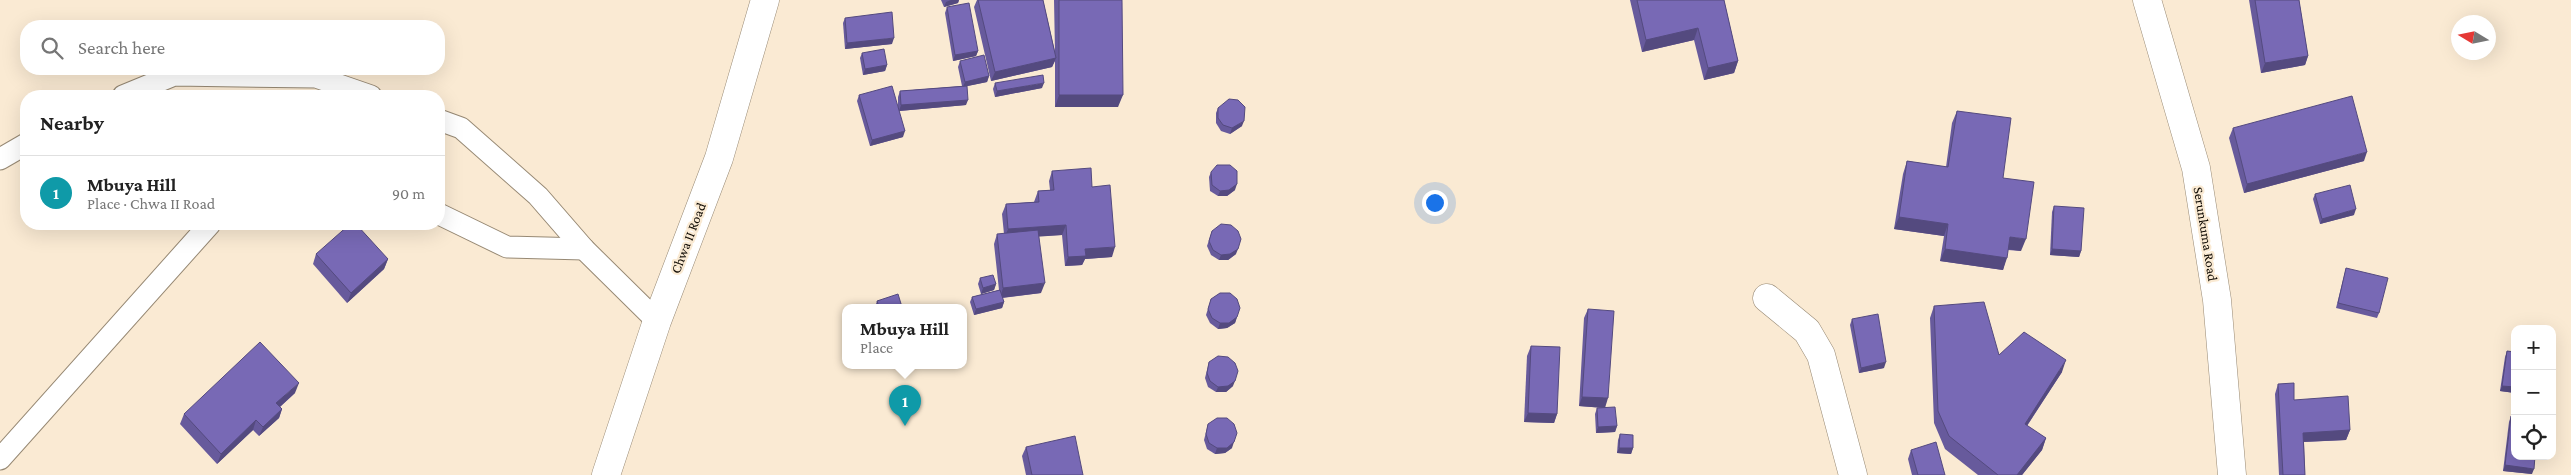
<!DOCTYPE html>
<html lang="en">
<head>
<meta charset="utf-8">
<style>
  body { margin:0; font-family:"Crimson Pro",serif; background:#f2f2f2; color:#222 }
  .controls { position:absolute; right:15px; bottom:15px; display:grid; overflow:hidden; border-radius:10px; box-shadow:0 5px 20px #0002 }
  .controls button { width:45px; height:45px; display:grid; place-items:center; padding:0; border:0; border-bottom:1px solid #e0e0e0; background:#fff; color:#222; font:25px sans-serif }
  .compass { position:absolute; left:2451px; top:15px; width:45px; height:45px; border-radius:50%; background:#fff; box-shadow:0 5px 20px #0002; rotate:280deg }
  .you { position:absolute; left:1434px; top:202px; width:18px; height:18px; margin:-12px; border:4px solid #fff; border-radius:50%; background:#1a73e8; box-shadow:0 0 0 8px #1a73e833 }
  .badge { display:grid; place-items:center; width:32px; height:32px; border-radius:50%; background:#db2777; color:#fff; font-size:16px; font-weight:700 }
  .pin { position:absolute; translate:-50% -41px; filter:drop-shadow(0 1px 2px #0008) }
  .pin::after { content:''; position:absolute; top:26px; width:18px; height:15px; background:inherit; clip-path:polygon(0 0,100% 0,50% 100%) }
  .popup { position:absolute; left:842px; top:304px; width:125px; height:65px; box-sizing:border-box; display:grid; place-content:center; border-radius:10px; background:#fff; filter:drop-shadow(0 1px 4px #0005); font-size:16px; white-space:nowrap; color:#767676 }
  .popup b { font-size:19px; color:#222 }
  .popup::after { content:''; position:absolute; left:50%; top:100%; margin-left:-10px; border:10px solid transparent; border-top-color:#fff }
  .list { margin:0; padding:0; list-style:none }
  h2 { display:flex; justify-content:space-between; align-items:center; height:65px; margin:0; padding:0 20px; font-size:21px }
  h2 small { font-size:16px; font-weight:400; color:#767676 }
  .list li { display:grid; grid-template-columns:32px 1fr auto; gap:15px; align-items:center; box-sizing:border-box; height:75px; padding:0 20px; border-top:1px solid #e0e0e0 }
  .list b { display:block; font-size:19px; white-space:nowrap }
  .list p { margin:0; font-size:16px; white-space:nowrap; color:#767676 }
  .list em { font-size:16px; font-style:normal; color:#767676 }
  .icon { flex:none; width:28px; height:28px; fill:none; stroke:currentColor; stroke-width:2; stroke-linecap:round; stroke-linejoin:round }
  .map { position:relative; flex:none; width:2571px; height:475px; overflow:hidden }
  .search { position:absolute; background:#fff; box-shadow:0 5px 20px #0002; left:20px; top:20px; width:425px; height:55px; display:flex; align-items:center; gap:12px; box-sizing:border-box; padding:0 18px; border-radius:20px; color:#767676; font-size:19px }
  .panel { position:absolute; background:#fff; box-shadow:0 5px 20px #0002; left:20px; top:90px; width:425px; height:140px; border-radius:20px }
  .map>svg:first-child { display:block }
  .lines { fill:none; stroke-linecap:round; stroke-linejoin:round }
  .service-casing { stroke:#978974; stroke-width:23 }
  .minor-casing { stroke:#978974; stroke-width:29 }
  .service { stroke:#fff; stroke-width:21 }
  .minor { stroke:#fff; stroke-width:28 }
  .wall { fill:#675a9c }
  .shaded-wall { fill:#544a7f }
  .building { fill:#7869b5; stroke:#544a7f }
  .labels { text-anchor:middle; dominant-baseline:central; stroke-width:4.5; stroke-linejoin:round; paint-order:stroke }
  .street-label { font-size:14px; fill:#110c05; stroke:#faead3 }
</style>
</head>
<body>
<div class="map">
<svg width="2571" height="475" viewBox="0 0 2571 475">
  <rect width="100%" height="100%" fill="#faead3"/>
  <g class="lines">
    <defs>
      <g id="service">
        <path d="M123,96L174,75L316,77L371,96"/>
        <path d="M439,120L461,128L538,196L584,249L657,321"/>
        <path d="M0,159L26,144"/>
        <path d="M439,214L507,247L584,249"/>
        <path d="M0,459L210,224"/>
      </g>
      <g id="minor">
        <path d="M2147,0L2196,168L2217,300L2232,475"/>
        <path d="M1767,298L1807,331L1821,355L1853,475"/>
        <path d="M606,475L657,321L719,158L765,0"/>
      </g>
    </defs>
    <use href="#service" class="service-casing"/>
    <use href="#minor" class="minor-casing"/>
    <use href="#service" class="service"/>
    <use href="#minor" class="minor"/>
  </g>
  <g class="wall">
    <path d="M941,0H959L958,3L944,7Z"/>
    <path d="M977,0H1043L1055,52L1054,0H1122L1118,107H1055V61L1052,67L991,81L974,7Z"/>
    <path d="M1630,0H1724L1738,61L1734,73L1704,80L1694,40L1642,52Z"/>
    <path d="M2249,0H2299L2308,56L2305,65L2261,73Z"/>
    <path d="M947,7L978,51L976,56L953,61L945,13Z"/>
    <path d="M845,18L892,44L845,49L843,23Z"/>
    <path d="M862,53L887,65L885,71L863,75L860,58Z"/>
    <path d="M960,61L989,76L987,82L967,86L966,105L899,111L903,137L870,146L857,101L859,95L898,109V97L900,91L962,86L958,67Z"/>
    <path d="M995,83L1042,88L995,97L993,89Z"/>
    <path d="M1218,108L1242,126L1230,134L1221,131L1216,123V113Z"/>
    <path d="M1957,111L2021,251L2008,250L2003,270L1940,261L1944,236L1894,229L1903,174L1907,161L1946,167L1952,123Z"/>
    <path d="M2233,128L2364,161L2244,193L2229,138Z"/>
    <path d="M1052,171L1092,187L1112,257L1085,259L1082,265L1065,266L1062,235L1039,236L1041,293L1002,298L1004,302L1002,308L974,315L970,302L972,297L999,290L994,244L997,234H1004L1002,214L1006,204L1034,202L1038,191L1050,190L1049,181Z"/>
    <path d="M1211,172L1235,190L1227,196H1218L1210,191L1209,177Z"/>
    <path d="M2315,194L2354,215L2320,224L2313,199Z"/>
    <path d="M2054,206L2081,251L2079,257L2050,255L2052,212Z"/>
    <path d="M1212,231L1236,254L1228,260H1219L1211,255L1207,246Z"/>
    <path d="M316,254L388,259L384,269L347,303L313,264Z"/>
    <path d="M2346,268L2379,313L2377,318L2336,308Z"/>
    <path d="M980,278L996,284L994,290L981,294L978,284Z"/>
    <path d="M1211,299L1237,317L1235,323L1227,328L1218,329L1210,323L1206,315Z"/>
    <path d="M877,301L902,307H875Z"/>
    <path d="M1934,306L1999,355L2062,372L2027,426L2046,438L2042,450L2022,475H1978L1945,449L1934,423L1930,318Z"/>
    <path d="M1588,309L1605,408L1617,426L1615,432L1596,433L1595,414L1597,408H1604L1579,406L1584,318Z"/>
    <path d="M1852,319L1884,368L1859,373L1850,325Z"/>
    <path d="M1531,346L1557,414L1554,423L1524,422L1527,356Z"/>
    <path d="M2507,351L2515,352V393L2500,391L2505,357Z"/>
    <path d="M1209,362L1233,386L1226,392H1216L1208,387L1205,378Z"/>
    <path d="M2278,384L2294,400L2350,430L2346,440L2304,442L2305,475H2279L2275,394Z"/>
    <path d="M295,393L280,407L282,409L279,418L259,436L253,430L217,464L180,424L184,414Z"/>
    <path d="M2511,416L2532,474L2503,471L2509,422Z"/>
    <path d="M1208,424L1232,448L1225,453L1215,454L1207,449L1204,440Z"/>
    <path d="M1620,434L1633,448L1631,454L1617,453L1618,440Z"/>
    <path d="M1026,447L1083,475H1026L1022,456Z"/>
    <path d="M1911,450L1945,475H1912L1908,459Z"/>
  </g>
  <g class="shaded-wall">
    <path d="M951,0H959L958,3L944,7L946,2Z"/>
    <path d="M1698,28L1694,40L1642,52L1646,40Z"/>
    <path d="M894,38L892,44L845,49L847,43Z"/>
    <path d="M978,51L976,56L953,61L955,55Z"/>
    <path d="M2308,56L2305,65L2261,73L2265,63Z"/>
    <path d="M1056,58L1052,67L991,81L995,72Z"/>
    <path d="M1738,61L1734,73L1704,80L1708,68Z"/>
    <path d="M887,65L885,71L863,75L865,69Z"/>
    <path d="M989,76L987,82L963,87L965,82Z"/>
    <path d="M1044,83L1042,88L995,97L997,91Z"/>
    <path d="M1059,95H1123L1118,107H1055Z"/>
    <path d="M968,100L966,105L899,111L901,105Z"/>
    <path d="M1244,121L1242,126L1230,134L1232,128Z"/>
    <path d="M905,131L903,137L870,146L872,140Z"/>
    <path d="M2367,152L2364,161L2244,193L2247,184Z"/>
    <path d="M1237,184L1235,190L1227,196H1218L1220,191Z"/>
    <path d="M2356,209L2354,215L2320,224L2322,219Z"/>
    <path d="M1899,217L1948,224L1944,236L1894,229Z"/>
    <path d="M1066,225L1062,235L1004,239L1008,229Z"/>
    <path d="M2010,237L2026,239L2021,251L2006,249Z"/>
    <path d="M1115,247L1112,257L1085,259L1082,265L1065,266L1068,257L1085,249Z"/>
    <path d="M1238,249L1236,254L1228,260H1219L1221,255Z"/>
    <path d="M1945,249L2007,258L2003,270L1940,261Z"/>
    <path d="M2052,249L2081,251L2079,257L2050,255Z"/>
    <path d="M388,259L384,269L347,303L351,293Z"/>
    <path d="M1045,283L1041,293L1000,298L1003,288Z"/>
    <path d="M996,284L994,290L981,294L983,288Z"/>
    <path d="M1004,302L1002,308L974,315L976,309Z"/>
    <path d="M1237,317L1235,323L1227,328L1218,329L1220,323Z"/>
    <path d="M2066,360L2062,372L2020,436L2025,424Z"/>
    <path d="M1886,362L1884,368L1859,373L1861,368Z"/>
    <path d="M1235,381L1233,386L1226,392H1216L1218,387Z"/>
    <path d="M299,383L295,393L273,413L276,403Z"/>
    <path d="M2502,386L2515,387V393L2500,391Z"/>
    <path d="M1582,397L1608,398L1605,408L1579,406Z"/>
    <path d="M282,409L279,418L259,436L263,427Z"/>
    <path d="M1528,413L1557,414L1554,423L1524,422Z"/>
    <path d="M256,420L253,430L217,464L221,454Z"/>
    <path d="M1617,426L1615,432L1596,433L1598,427Z"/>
    <path d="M2350,430L2346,440L2300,442L2303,433Z"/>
    <path d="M2046,438L2042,450L2022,475H2017Z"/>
    <path d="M1234,442L1232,448L1225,453L1215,454L1217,448Z"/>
    <path d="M1619,448H1633L1631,454L1617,453Z"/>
    <path d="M2505,465L2534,469L2532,474L2503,471Z"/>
  </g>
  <g class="building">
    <path d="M978,0H1043L1056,58L995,72Z"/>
    <path d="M1059,0H1122L1123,95H1059Z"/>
    <path d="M1637,0H1724L1738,61L1708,68L1698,28L1646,40Z"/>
    <path d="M2255,0H2299L2308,56L2265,63Z"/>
    <path d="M969,3L978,51L955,55L947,7Z"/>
    <path d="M892,12L894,38L847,43L845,18Z"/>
    <path d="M884,49L887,65L865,69L862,53Z"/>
    <path d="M984,55L989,76L965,82L960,61Z"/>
    <path d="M1043,75L1044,83L997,91L995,83Z"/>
    <path d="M892,86L905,131L872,140L859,95Z"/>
    <path d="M967,86L968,100L901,105L900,91Z"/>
    <path d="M2352,96L2367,152L2247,184L2233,128Z"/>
    <path d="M1229,99L1238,100L1245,107L1244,121L1232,128L1223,125L1218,118V108Z"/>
    <path d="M1957,111L2011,118L2003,178L2034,182L2026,239L2010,237L2007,258L1945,249L1948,224L1899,217L1907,161L1948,167Z"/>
    <path d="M1217,165H1230L1237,171V184L1229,190L1220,191L1212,185L1211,172Z"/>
    <path d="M1091,168L1092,187L1110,185L1115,247L1085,249L1086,256L1068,257L1066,225L1008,229L1006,204L1039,202L1038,191L1054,190L1052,171Z"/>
    <path d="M2350,185L2356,209L2322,219L2315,194Z"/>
    <path d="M2054,206L2084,208L2081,251L2052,249Z"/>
    <path d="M350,224H356L388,259L351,293L316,254Z"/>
    <path d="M1221,224L1231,225L1238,231L1241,239L1238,249L1230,254L1221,255L1213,250L1209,241L1212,231Z"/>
    <path d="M1038,230L1045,283L1003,288L997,234Z"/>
    <path d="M2346,268L2388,278L2379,313L2338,303Z"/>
    <path d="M993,275L996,284L983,288L980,278Z"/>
    <path d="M1000,290L1004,302L976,309L972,297Z"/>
    <path d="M1220,293H1230L1237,299L1240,308L1237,317L1229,323H1220L1212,318L1208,309L1211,299Z"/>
    <path d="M898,294L902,307H879L877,301Z"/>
    <path d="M1984,302L1999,355L2024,332L2066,360L2025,424L2046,438L2017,475H1998L1949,436L1938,411L1934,306Z"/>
    <path d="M1588,309L1614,311L1608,398L1582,397Z"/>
    <path d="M1878,314L1886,362L1861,368L1852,319Z"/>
    <path d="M260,342L299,383L276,403L282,409L263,427L256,420L221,454L184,414Z"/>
    <path d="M1531,346L1560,347L1557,414L1528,413Z"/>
    <path d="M2507,351L2515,352V387L2502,386Z"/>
    <path d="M1218,356L1228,357L1235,363L1238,371L1235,381L1228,386L1218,387L1210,381L1207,373L1209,362Z"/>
    <path d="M2294,383V400L2348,396L2350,430L2303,433L2305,475H2283L2278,384Z"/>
    <path d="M1615,407L1617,426L1598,427L1597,408Z"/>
    <path d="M2511,416L2515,417V456H2535L2534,469L2505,465Z"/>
    <path d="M1217,418H1227L1234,424L1237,433L1234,442L1227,448H1217L1209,443L1206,434L1208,424Z"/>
    <path d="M1620,434L1633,435V448H1619Z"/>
    <path d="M1075,436L1083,475H1032L1026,447Z"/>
    <path d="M1936,442L1945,475H1918L1911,450Z"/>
  </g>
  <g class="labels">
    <g class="street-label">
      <text transform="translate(2206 234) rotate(81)">Serunkuma Road</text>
      <text transform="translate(688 238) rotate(-69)">Chwa II Road</text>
    </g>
  </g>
</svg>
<div class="controls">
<button>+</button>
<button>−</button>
<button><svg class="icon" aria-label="locate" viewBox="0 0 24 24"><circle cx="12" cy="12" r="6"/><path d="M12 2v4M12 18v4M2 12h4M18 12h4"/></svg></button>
</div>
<svg class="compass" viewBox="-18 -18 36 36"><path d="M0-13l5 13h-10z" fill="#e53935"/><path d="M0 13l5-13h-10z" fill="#767676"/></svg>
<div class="you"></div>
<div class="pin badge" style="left:905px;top:426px;background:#0f9aa8">1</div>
<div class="popup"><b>Mbuya Hill</b>Place</div>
<div class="search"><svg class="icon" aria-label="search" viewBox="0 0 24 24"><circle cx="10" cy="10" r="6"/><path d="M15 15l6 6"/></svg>Search here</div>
<section class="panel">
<h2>Nearby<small></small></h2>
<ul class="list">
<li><span class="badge" style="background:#0f9aa8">1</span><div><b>Mbuya Hill</b><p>Place · Chwa II Road</p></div><em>90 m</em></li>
</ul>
</section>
</div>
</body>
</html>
